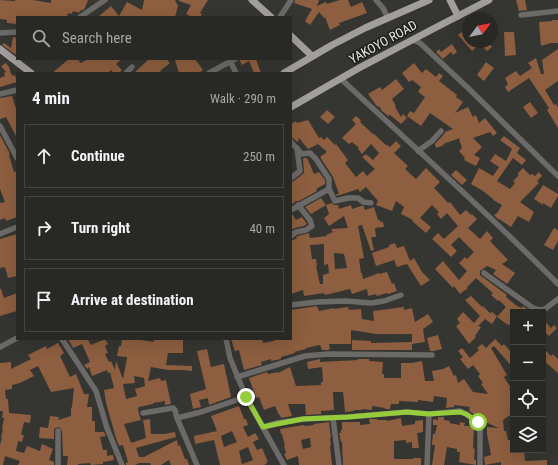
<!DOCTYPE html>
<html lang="en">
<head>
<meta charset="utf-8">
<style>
  body { margin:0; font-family:"Roboto Condensed",sans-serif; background:#30302d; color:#f1f3f6 }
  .controls { position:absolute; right:12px; bottom:12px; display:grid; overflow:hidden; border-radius:0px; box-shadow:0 4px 16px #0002 }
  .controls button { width:36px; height:36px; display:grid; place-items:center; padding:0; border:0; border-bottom:1px solid #444442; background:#282825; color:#f1f3f6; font:20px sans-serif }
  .compass { position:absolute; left:462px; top:12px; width:36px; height:36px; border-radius:50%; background:#282825; box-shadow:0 4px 16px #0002; rotate:58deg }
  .stop { position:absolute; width:12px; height:12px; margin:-9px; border:3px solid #94cc3b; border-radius:50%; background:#fff }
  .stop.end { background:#94cc3b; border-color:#fff; box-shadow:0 1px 4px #0008 }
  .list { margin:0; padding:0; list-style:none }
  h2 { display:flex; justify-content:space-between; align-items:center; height:52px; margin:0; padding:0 16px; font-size:17px }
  h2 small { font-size:13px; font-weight:400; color:#a5a6a7 }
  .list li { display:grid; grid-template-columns:26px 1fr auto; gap:12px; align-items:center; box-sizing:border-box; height:64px; margin:0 8px 8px; padding:0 8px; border:1px solid #444442; border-radius:0px }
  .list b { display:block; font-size:15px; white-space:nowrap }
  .list em { font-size:13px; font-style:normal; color:#a5a6a7 }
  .icon { flex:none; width:22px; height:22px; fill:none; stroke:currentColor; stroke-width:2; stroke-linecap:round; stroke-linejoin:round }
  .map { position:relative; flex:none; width:558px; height:465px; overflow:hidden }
  .search { position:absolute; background:#282825; box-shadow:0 4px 16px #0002; left:16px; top:16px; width:276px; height:44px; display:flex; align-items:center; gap:10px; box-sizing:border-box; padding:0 14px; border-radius:0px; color:#a5a6a7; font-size:15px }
  .panel { position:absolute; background:#282825; box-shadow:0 4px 16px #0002; left:16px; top:72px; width:276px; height:268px; border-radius:0px }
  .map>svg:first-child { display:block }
  .building { fill:#8d5e3f; fill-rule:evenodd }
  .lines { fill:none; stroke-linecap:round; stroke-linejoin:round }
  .minor { stroke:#6c6a69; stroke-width:5.5 }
  .major { stroke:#a29e9d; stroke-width:7 }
  .route { stroke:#94cc3b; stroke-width:5 }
  .labels { text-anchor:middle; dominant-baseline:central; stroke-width:3; stroke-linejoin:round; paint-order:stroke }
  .street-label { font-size:13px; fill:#e6e6e4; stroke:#1c1c1b }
</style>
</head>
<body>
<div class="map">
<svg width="558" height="465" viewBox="0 0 558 465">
  <rect width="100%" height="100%" fill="#353531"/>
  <g class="building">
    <path d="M0,0L15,1V0H33L51,3V0H88L85,8L83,10H81L79,13L73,11L72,14L68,13L67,17H17V24L7,23V20L0,19Z"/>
    <path d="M144,0H175L178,6L175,17H98L111,6L119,16L127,2L142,10Z"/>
    <path d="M179,0H208L200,13L202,14L200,17H192L186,14L191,5L179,1Z"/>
    <path d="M295,0H319L317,6L326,2L327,4L340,0H348L351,7L362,2L367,13L339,23L340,25L330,30L325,17L324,18L319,12L310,25L305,21L312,9L294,3Z"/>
    <path d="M516,0H525L527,10L519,11Z"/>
    <path d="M552,20H558V43H551L541,46L539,22L552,21Z"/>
    <path d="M468,27V42H488L492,47L487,51L480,44L472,51L458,35Z"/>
    <path d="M504,32H514L516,55L505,56Z"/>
    <path d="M13,37L17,38V53L16,55L2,45L4,43L11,48Z"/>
    <path d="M452,44L457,52L453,55L451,52L443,59L436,52L439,49L441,52Z"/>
    <path d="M558,49V81L545,90L554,105L556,104L558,108V128L547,110L549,108L529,78L508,92L505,87L508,84L505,78L516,71L520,76L532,68L528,63L536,58L541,74H544L542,60Z"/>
    <path d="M69,59H77L81,63L88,59H122L116,64L122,70L119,73H114L111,70L108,73H52Z"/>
    <path d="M149,59H166L170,63L160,71L162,73H134Z"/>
    <path d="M179,59H195L203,70L199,73H179L175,60Z"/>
    <path d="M239,59H256L261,73H254L249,61L242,65Z"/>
    <path d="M486,62L494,68L484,81L477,75Z"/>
    <path d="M6,63L9,67L11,74H12L13,76L15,75L17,82L0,87V78L5,76L4,73L6,72L1,66Z"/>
    <path d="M414,63L422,73L426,69L436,77L439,73L443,76L439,81L457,95L456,97L463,102L455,113L468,107L473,117L476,115L479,123L485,118L497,133L493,136L490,132L473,138L482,147L474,155L480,158L476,166L464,160L465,158L459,151L462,148L459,139L460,138L443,144L444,145L436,148L435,144L445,133V132L453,129L430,113L421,126L407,116L410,111L414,113L425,97L418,92L421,87L412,80L409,82L402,73Z"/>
    <path d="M396,79L404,89L392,99L396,106L395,107L401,117L403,114L407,118L401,124L390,115L388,116L382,111L379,106L378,107L376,105L368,94L380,87L382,90Z"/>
    <path d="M12,96L17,112V138L6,117L0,119V98Z"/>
    <path d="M530,102L538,113L531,118L523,107Z"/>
    <path d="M327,110L335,117L328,124L320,117Z"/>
    <path d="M356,116L361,120L360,122L373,134H374L386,145H387L390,147L396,141L401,146L394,153L408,166L405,169L416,179L426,168L440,182L434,188L442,196L448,203L450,202L460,215L466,210L471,215L472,214L477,219L468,228L480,239L487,231L493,238L490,241L508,260L502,264L515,273L507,284L493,274L496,270L487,266L480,271V275L507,295L506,297L517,306L522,308L523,306L532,312H513V327L509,324L508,325L497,317L506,307L499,300L498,301L491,295L493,293L476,278L467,287L468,288L460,294L454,286L453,288L435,269L443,261L459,280L467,271L459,263L465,257L467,259L474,252L459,237L451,245L457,251L451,257L446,252L432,239L438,233L444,239L458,226L447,213L441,219L437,214L439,212L432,205L420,218L431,227L426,233L412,221L413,220L401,214L404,207L396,201L392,211L376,205L378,201L366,187L360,192L358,189L337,196L336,194H339L333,177L320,157L327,152L318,144L308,149L299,138H298L299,140L297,142L294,139L291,138V124L296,121L297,123L308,120L319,138L321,137L324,140L327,137L335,145L336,144L348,160L345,163L356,177L363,171L367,176L375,169L362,157L366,154L373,160L379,153L371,144L362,154L358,149L359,148L352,142L349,144L342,138L356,124L352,120Z"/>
    <path d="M0,135L9,152L10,155H9L14,172L17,171V217L6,221L5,218L0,220V203L5,202L0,189Z"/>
    <path d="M504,136L520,148L517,153L526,160L522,165L513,158L497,181L510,189L515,183L513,181L519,175L517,174L523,168L530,175L532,174L535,176L539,172L542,176L537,181L539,183L520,202L534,212L529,222L518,216L511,227L499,219H498L494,215L497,213L502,205L493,200V199L483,191L471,184L479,168L493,176L499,167L490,161L495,154L506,161L512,149L500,140Z"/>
    <path d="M303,158H307L314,174L319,172L325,180V184L316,189L317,191L299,201H296L291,205V182L294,181L304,173Z"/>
    <path d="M456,170L467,180L462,185L451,175Z"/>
    <path d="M543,185L558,194V196L551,208L543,203V205L534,199Z"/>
    <path d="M321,198L326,205L311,214L305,207Z"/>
    <path d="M332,203L334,205H338L339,209L351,205L352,209L361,206H364L365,210L374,207L378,220H380V222H383L384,227L375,228L376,237H371L374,250L371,251L362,225L358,226L364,258L359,259L361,273H362L363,279L379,273V274L387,272L392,284L394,283L397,291L388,294L387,293L377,296L376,294L368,296L367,289L352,294L350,289L325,295L324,293L304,296L303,290L291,294V241L297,238L296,237L298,236L309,233L310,238L327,236L326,235L333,232L331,229L348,228L344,216L329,226L324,218L329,214L326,205ZM324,244V265L328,264L329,273L323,275V284H320L316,266H317L316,259H312L310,245ZM334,253L344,254L347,268L335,269Z"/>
    <path d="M291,214H292L296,220L302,217L307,224L304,226L295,228L291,230Z"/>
    <path d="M554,228L558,230V241L553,250L544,245Z"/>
    <path d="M17,234V276L8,278L5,267L0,268V239Z"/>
    <path d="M395,243L397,248L404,246L410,261L414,258L422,272L430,280L421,286L407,264L397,267L394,260L376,266L372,253L389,247V245Z"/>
    <path d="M0,289H1L4,298L17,293V311L0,316Z"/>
    <path d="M471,296L482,307L483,306L490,313L492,312L497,316L494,321L492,324L485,319L478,326L481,327L475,336L476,337L469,344L456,326L460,323L457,319L463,312L474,323L480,316L465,300Z"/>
    <path d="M317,306L319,311L334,308V309L348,307L349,310L361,309L362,319L374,321L373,311L404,307V310L412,308L415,322L428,314L433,322L423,329L425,342L412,344V334H376L351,330V344H329L330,349L328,350H322L320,345L306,348V349L294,352L295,353L281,357V359L271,361V359L261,362L262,365L244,370L239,350L235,351L231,339H262L263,343L274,341V339H291V310Z"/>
    <path d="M543,319L551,328L554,325L557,328L549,336L543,330Z"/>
    <path d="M438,335L442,349L434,351H430L427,338Z"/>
    <path d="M68,339H91L88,340L91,345L105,339L108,344L105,346L108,353L105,354L109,362L111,361L115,370L116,361L123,379L127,358V357L117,356L119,346H121L122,339L140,340L154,342V339H183V353H168L166,365L192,366V371L183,370H168L151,367L148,381L160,378L161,381L166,380L171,404L165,405V401L153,403V404L139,407L138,408L139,414L141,420L124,424L131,443L146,438L143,420L150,419L151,434H164L175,432L176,437L136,448L139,457H144L177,440L178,446L180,445L185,459H187L189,465H171L169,460L161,465H151L150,463H139L135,465H126V463L128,462L123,445L119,446L116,438L106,403L104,390L114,388L110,372L108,373L107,370L92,376L89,367L87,369L84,365L90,362L82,344L73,348ZM134,376L144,378L145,386L135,389L137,396L126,399L123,384L135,383Z"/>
    <path d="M495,339L502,346L504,344L511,352H510L513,356V368L494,346L491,348L507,375L504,377L511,388L509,389L513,394V413L503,420L504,431H506L508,440H512L513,450H524L525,461L547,460V465H501V462L485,465L484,457L491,455L487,434V427L499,428L483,421L469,411L470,407L454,405V407L446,408L447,398L434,396L433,402L418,400V402L399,401V404H391L390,409H385V408L372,406V410L362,409V410H354V411L345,412L343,392H333L334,410L321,411V414L306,415L305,404H288L292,416L281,418L280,415H279L275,406L264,410L259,397L256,398L249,378L267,372L268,374L278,372V373L290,367L296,386L321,385V382H323L322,367L308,369L307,362L320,359V362L358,360V359H369V361L383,362L382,374H384V378H401V363H412L422,361L425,381H434L432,371L443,369L449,366L454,376L456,375L458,383L464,379L473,392L488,394L481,384L483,383L478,376L480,374L473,365L468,369L460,359L463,357L458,351L462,348L470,358L479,350L477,348L482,344L486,348Z"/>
    <path d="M352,340L371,341V343L412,342V350H352Z"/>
    <path d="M58,343L64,353L60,356L70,377L76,374L84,394H89L87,407H92V421H95V432H104L106,436L100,437L103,450H107V456L113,455L114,460L103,462V464L92,465H91L90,463L78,464V465H67L68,456H63L62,431L60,428L58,427L54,429V439L39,438L40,427L48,428L50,416L59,417L58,420L71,416V408L72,407L74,388L51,392L38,366L30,370L34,376L20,383L12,385V389L5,390L6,399H8L9,413L31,415L30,423L24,422L21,435H24L22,442L18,441L16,451L24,453L27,446L40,451L42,444L53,449L49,460L54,462V465H18L20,461L5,456L3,465H0V445L2,438L1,437L3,429H2L4,418L2,417L3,411H0V363L11,362V369L31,359L28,355L46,346L47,349Z"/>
    <path d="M543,348L551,356L553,354L558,359V373L551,367L543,360Z"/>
    <path d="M207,349L211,367L224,364L231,397L209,405L208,398L199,400L201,407L193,409L190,394L206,389L197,351Z"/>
    <path d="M239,406L244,419H246L248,425L243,427L248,437L255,433L259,439L253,442L257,450L262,448L268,462H266L267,464L263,465H220L214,440L195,444L194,436L217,431L211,416ZM232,431L237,442L224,447L221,436ZM248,447L253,460L242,464L239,451Z"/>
    <path d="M438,417H444V420L450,421L449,423L460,425V422L465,423L464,426H474L473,448L475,449L474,459L476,460V465L459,462L460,452H457V449L447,447L444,465H432L435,445H432V443L433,434H435L437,425H433V419L438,420Z"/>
    <path d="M401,418L402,426L415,424V421L423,420V432L417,433L419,448H412V442L406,443V440L394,441V459H413V458H421V465H343L342,442H341L339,433H341V430H342V422H360V425L370,424L369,419H377V420H387V421Z"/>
    <path d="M329,422L331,438H330L331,446H330L332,465H299L298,456L287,460L284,454L286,453L284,446H285L282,434H281L280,429L304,425L305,426L314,425V424ZM310,438L311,447L303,449L301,440Z"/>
  </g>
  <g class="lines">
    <g class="minor">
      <path d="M376,0L383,8L388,18"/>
      <path d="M521,15L558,11"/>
      <path d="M80,17L105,0"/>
      <path d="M280,17L291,0"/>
      <path d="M0,33L17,32"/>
      <path d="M412,40L420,43L468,88L558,176"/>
      <path d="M230,61L236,73"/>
      <path d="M126,73L132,67"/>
      <path d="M209,73L235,59"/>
      <path d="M341,79C414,147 488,213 558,284"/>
      <path d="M0,94L17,90"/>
      <path d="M0,126L17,158"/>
      <path d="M291,142L302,154L310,153L316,159L329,179V189L335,201L348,198H358L363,202L371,203"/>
      <path d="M418,151L432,141L441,131"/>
      <path d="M291,178L300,171L297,148"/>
      <path d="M291,210L329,189"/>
      <path d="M0,234L17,227"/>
      <path d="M291,236L296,232L306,230L312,226L310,220L298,205"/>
      <path d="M484,273L533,308C536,309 541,311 545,309L558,299"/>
      <path d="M291,305L317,302L346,301L371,303L384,301L401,295"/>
      <path d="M62,339L96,391L107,428L122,465"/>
      <path d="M226,339L230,358L246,397L284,465"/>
      <path d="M0,347L17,338"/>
      <path d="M237,377L305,356L328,354L432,355"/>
      <path d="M143,413L173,408L175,410L177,418L197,465"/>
      <path d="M177,418L201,412L246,397"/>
      <path d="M333,418L339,465"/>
      <path d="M263,427L277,423L303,419L348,417L407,412L429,414L460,411L466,414L477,422L480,424V465"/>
      <path d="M58,465V431"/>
      <path d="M427,465L429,414"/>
    </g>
    <g class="major">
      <path d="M252,0L271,17"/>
      <path d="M450,0L458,16"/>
      <path d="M291,36L312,56"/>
      <path d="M0,49L31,73"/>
      <path d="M284,73L332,45L365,28L429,0"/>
      <path d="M291,107L359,68L431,30L489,0"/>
    </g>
  </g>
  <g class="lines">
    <path class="route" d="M246,397L263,427L277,424L303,419L348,417L407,412L429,414L460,412L466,414L478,422"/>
  </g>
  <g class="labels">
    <g class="street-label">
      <text transform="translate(383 42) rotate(-29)">YAKOYO ROAD</text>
    </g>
  </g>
</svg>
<div class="controls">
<button>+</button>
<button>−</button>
<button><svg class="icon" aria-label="locate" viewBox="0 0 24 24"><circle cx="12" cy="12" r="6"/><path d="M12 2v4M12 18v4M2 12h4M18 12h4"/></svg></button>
<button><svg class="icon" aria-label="layers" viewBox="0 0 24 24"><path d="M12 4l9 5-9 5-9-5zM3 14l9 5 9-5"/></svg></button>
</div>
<svg class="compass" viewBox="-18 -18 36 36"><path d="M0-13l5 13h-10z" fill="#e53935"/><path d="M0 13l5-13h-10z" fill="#a5a6a7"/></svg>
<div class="stop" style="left:478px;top:422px"></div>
<div class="stop end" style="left:246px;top:397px"></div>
<div class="search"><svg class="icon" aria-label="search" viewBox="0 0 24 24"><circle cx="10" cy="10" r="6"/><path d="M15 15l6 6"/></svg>Search here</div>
<section class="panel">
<h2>4 min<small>Walk · 290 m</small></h2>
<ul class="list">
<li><svg class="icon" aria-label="ahead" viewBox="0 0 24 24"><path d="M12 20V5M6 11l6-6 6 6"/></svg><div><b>Continue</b></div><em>250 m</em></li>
<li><svg class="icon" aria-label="right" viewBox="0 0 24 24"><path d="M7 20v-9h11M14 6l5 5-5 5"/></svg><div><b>Turn right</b></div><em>40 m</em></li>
<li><svg class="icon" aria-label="arrive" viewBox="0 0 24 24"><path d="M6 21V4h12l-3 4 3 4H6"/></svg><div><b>Arrive at destination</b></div></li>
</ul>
</section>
</div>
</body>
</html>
